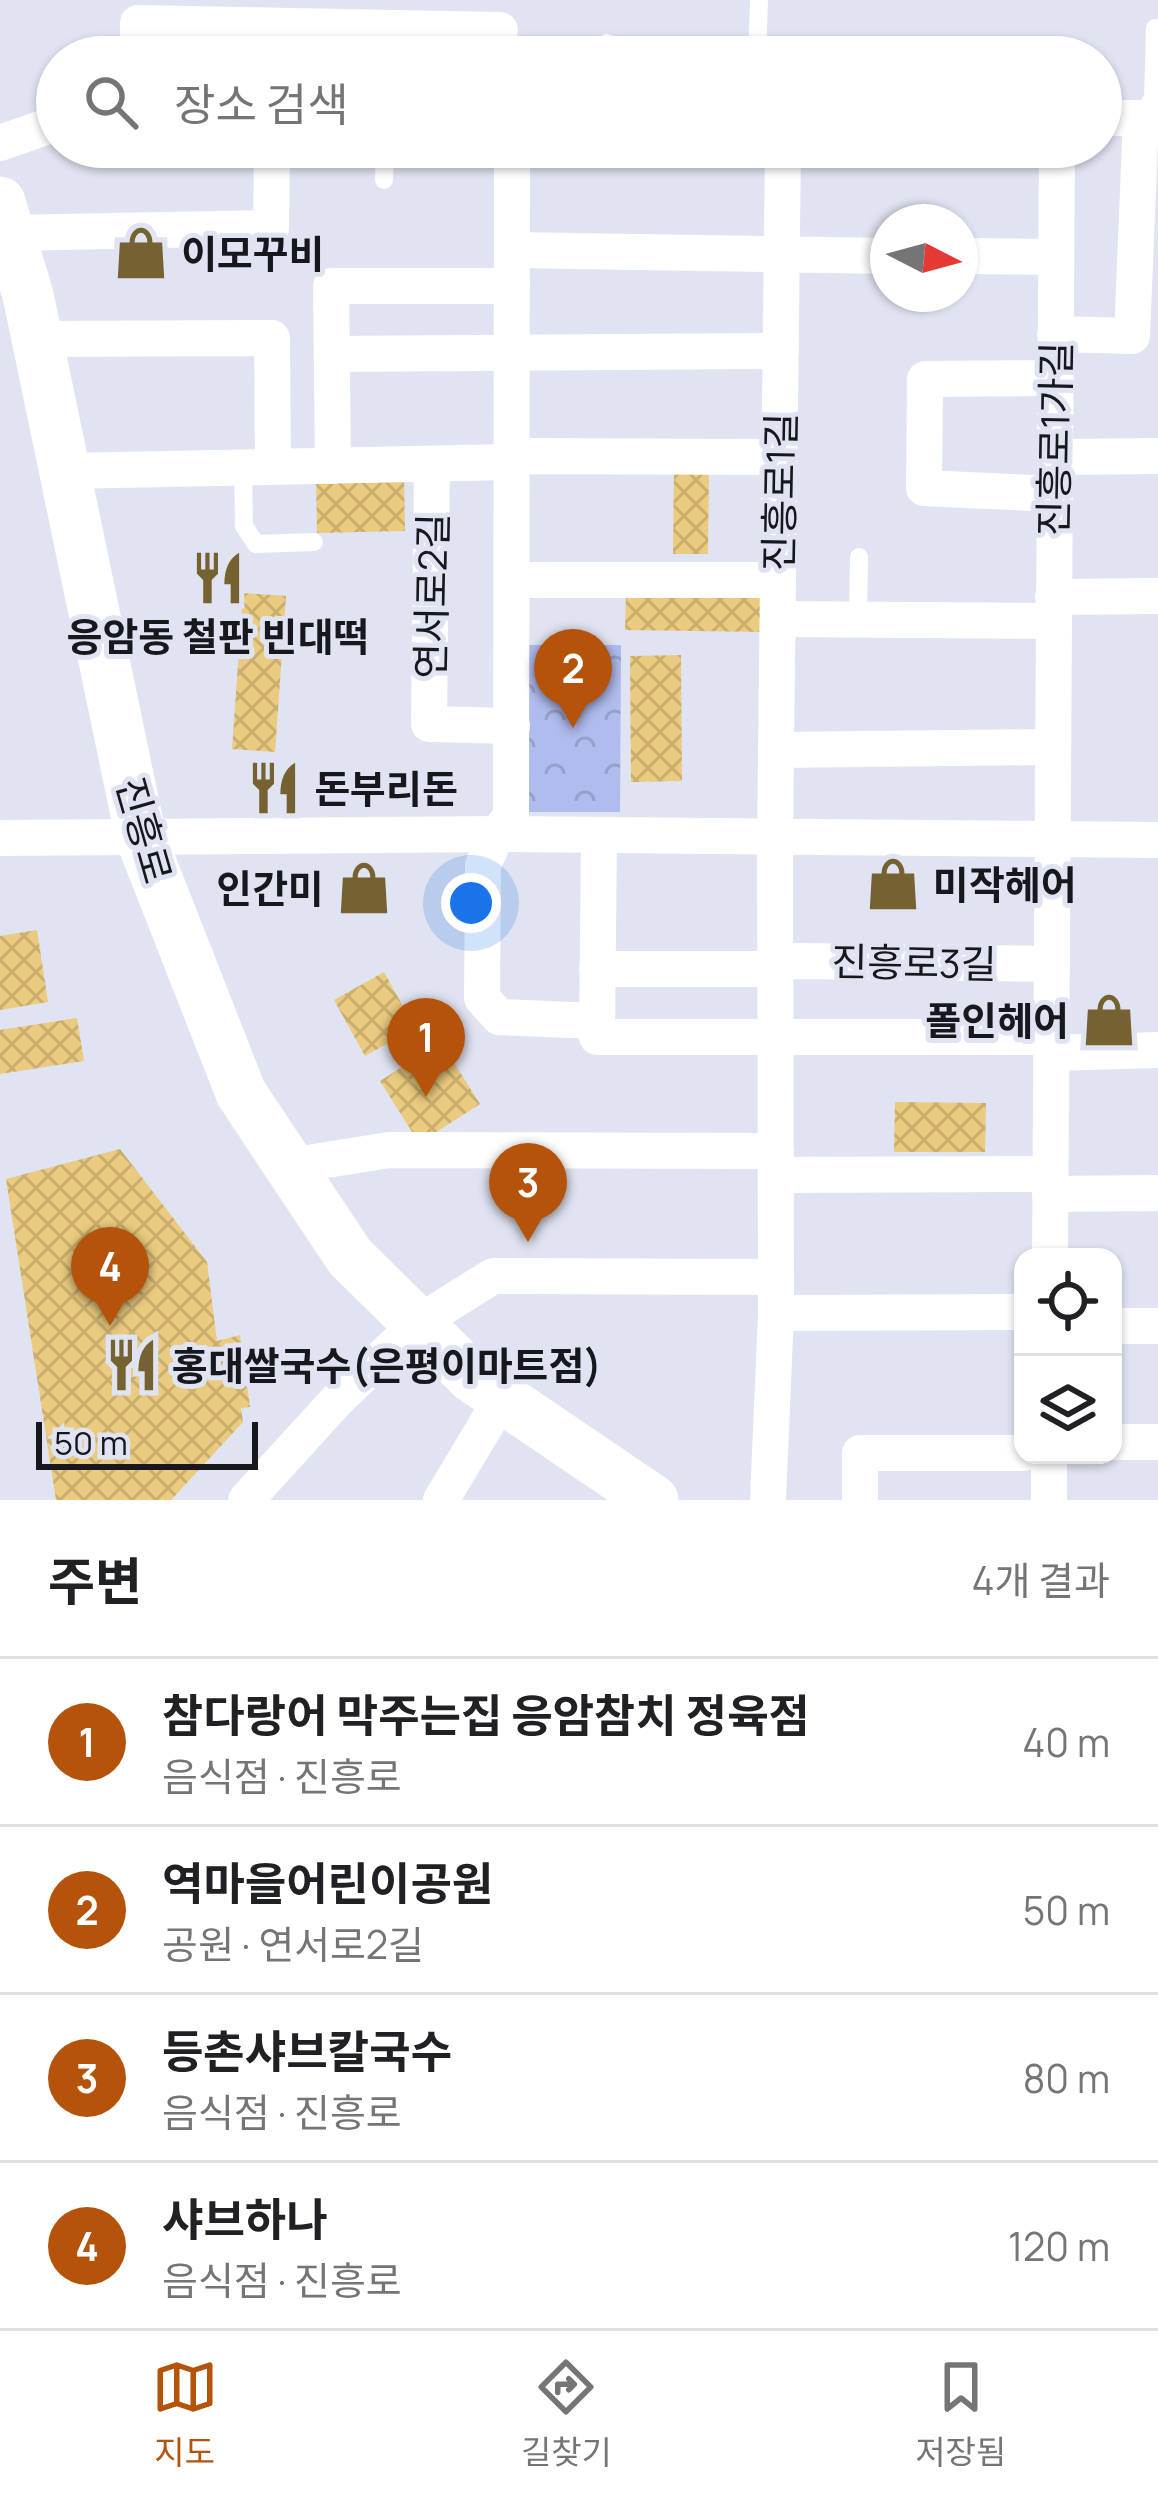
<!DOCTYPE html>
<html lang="ko">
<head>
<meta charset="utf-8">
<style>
  body { margin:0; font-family:Manrope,"Noto Sans KR",sans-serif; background:#f6f6f6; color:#202124 }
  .controls { position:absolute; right:36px; bottom:36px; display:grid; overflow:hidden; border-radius:24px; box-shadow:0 3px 9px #0004 }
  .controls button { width:108px; height:108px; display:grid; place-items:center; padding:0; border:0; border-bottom:3px solid #e0e0e0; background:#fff; color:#202124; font:60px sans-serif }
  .compass { position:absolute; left:870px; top:204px; width:108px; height:108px; border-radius:50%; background:#fff; box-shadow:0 3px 9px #0004; rotate:96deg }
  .scale { position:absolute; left:36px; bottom:30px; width:222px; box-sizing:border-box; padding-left:12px; border:6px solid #17181d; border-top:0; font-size:33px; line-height:42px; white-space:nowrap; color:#17181d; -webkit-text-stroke:9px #e0e3f1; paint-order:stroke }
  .you { position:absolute; left:471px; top:903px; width:42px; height:42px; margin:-30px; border:9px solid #fff; border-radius:50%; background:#1a73e8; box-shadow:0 0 0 18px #1a73e833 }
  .badge { display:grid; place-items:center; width:78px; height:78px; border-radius:50%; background:#b45309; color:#fff; font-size:39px; font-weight:700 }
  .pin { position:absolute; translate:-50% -99px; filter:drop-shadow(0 3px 6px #0008) }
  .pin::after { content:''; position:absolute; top:63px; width:42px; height:36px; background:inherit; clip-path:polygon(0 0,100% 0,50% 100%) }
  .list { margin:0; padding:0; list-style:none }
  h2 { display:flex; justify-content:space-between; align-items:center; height:156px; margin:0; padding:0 48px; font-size:51px }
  h2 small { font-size:39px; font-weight:400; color:#757577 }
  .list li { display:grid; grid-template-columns:78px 1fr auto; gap:36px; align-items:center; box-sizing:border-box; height:168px; padding:0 48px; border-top:3px solid #e0e0e0 }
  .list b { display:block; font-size:45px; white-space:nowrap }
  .list p { margin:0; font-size:39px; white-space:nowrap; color:#757577 }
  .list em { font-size:39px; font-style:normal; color:#757577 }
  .icon { flex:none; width:66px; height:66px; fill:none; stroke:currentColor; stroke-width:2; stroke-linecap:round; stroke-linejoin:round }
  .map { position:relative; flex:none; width:1158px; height:1500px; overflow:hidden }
  .search { position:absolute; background:#fff; box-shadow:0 3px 9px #0004; left:36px; right:36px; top:36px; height:132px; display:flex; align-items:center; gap:30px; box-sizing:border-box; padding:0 42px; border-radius:66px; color:#757577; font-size:45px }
  .sheet { height:828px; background:#fff }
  nav { display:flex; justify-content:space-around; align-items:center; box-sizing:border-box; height:168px; border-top:3px solid #e0e0e0; background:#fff; font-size:33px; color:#757577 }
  nav a { display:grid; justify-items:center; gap:6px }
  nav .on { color:#b45309 }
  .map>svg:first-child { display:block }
  .park { fill:url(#park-crowns) }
  .building { fill:url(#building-cross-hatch) }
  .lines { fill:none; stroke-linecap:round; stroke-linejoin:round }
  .lane { stroke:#fff; stroke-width:18 }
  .street { stroke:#fff; stroke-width:36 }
  .secondary { stroke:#fff; stroke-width:51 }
  .labels { text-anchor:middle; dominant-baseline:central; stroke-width:10; stroke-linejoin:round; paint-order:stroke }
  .poi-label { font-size:39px; font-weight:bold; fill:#17181d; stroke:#e0e3f1; text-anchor:start }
  .street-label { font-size:39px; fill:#17181d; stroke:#e0e3f1 }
</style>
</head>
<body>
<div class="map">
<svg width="1158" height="1500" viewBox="0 0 1158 1500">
  <defs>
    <pattern id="park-crowns" width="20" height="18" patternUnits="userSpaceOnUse" patternTransform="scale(3)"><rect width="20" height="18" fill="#b0bbee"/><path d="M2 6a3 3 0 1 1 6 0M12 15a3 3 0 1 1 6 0" fill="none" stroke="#97a0cc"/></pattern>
    <pattern id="building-cross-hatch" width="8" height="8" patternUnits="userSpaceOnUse" patternTransform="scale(3)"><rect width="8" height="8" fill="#ebcb7f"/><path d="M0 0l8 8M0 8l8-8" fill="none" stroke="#c9ae6d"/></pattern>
  </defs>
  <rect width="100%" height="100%" fill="#e0e3f1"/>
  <path class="park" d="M525,645H621L620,812H525Z"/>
  <g class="building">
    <path d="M674,465L709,466L708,554H673Z"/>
    <path d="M404,478L405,531L317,533L316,480Z"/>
    <path d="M243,593L286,596L275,752L232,749Z"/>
    <path d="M626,593L761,595L760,632L625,630Z"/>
    <path d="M681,655L682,781L631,782L630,656Z"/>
    <path d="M37,930L48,1002L0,1010V936Z"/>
    <path d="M384,972L415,1028L365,1056L334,1000Z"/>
    <path d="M77,1018L84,1061L0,1074V1030Z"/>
    <path d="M441,1042L480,1104L419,1143L380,1081Z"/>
    <path d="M895,1102L986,1103L985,1152H894Z"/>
    <path d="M120,1149L207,1262L217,1341L240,1335L250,1407L241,1408L243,1422L171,1500H56L6,1179Z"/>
  </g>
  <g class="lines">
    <g class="lane">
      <path d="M913,53V57"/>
      <path d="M606,57L607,43"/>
      <path d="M757,57L759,0"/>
      <path d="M1141,118L1153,98L1155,28"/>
      <path d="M384,180L385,147"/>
      <path d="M243,467L244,526L256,544L314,542"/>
      <path d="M858,620L859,557"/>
    </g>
    <g class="street">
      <path d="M138,57V23L500,30"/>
      <path d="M1101,118H1158"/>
      <path d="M0,143L57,123"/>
      <path d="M512,147L511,816L497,834L483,865L482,998L499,1017L596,1021"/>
      <path d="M9,233L271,228L272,147"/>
      <path d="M512,250L888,256"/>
      <path d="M960,256L1056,257"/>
      <path d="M1055,334L1132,336L1141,118"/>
      <path d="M37,339L272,338L273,467"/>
      <path d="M332,354L781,351"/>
      <path d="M1054,457L1158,456"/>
      <path d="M432,464L429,724L512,726"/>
      <path d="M333,466L331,286H512"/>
      <path d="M65,471L512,462L527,456L779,457"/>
      <path d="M1054,494L924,488L925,379L1055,378"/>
      <path d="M512,580H778"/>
      <path d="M1053,597L1158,596"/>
      <path d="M778,619L1053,621"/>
      <path d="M776,750L1052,747"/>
      <path d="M599,835L597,1037H1051"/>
      <path d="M0,838L497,834L1158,840"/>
      <path d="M597,969H760L793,961L1052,964"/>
      <path d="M1051,1053L1158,1050"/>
      <path d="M289,1166L389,1150L776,1151"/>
      <path d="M776,1175L1050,1174"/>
      <path d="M1050,1194L1158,1193"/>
      <path d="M1050,1257L1057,147"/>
      <path d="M776,1313L1023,1312"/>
      <path d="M1113,1326H1158"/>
      <path d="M1113,1442H1158"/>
      <path d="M246,1500L338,1399L418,1323L493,1276L776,1277"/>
      <path d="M441,1500L502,1398"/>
      <path d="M768,1500L776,1313L775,837L783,147"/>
      <path d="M860,1500V1453H1023"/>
      <path d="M1049,1500V1455"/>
    </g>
    <path class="secondary" d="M0,202L28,295L141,838L241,1093L350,1257L473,1378L653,1500"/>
  </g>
  <defs>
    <symbol id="shop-bare" viewBox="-9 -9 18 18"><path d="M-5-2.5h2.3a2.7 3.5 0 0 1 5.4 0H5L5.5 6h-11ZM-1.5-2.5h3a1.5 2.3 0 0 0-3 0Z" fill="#756230" stroke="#e0e3f1" stroke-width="2.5" paint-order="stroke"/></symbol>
    <symbol id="restaurant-bare" viewBox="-9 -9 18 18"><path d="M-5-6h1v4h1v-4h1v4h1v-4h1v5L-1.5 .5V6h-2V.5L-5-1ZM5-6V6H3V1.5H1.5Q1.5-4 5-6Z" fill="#756230" stroke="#e0e3f1" stroke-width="2.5" paint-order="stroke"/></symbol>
  </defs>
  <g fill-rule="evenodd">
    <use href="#shop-bare" x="103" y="215" width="76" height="76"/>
    <use href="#restaurant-bare" x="180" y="540" width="76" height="76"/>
    <use href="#restaurant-bare" x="236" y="750" width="76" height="76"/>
    <use href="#shop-bare" x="855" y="846" width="76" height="76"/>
    <use href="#shop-bare" x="326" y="850" width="76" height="76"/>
    <use href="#shop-bare" x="1071" y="982" width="76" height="76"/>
    <use href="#restaurant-bare" x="94" y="1327" width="76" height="76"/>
  </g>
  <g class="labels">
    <g class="poi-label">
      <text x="181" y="253">이모꾸비</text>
      <text x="218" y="636" text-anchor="middle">응암동 철판 빈대떡</text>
      <text x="314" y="788">돈부리돈</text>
      <text x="933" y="884">미작헤어</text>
      <text x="324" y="888" text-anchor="end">인간미</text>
      <text x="1069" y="1020" text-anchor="end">폴인헤어</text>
      <text x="172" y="1365">홍대쌀국수(은평이마트점)</text>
    </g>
    <g class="street-label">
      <text transform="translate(1054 439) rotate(-89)">진흥로1가길</text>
      <text transform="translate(779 492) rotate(-89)">진흥로1길</text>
      <text transform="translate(431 596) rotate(-89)">연서로2길</text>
      <text transform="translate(145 830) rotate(74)">진흥로</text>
      <text transform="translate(914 962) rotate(1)">진흥로3길</text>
    </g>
  </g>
</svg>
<div class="controls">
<button><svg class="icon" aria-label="locate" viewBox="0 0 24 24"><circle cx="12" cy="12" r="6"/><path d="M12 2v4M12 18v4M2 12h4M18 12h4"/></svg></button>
<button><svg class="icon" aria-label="layers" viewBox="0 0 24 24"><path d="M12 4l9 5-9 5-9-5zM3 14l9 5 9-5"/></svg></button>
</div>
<svg class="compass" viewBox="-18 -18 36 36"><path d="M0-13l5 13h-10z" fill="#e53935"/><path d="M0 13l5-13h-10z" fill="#757577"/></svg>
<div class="scale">50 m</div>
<div class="you"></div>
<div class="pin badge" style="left:426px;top:1097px">1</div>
<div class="pin badge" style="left:573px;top:728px">2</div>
<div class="pin badge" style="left:528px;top:1242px">3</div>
<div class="pin badge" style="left:110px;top:1326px">4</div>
<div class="search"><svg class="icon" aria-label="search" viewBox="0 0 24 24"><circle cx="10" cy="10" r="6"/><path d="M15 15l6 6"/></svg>장소 검색</div>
</div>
<section class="sheet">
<h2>주변<small>4개 결과</small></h2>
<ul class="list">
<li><span class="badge">1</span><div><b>참다랑어 막주는집 응암참치 정육점</b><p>음식점 · 진흥로</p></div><em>40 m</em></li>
<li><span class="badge">2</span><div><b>역마을어린이공원</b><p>공원 · 연서로2길</p></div><em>50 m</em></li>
<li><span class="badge">3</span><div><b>등촌샤브칼국수</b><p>음식점 · 진흥로</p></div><em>80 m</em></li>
<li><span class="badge">4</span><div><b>샤브하나</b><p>음식점 · 진흥로</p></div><em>120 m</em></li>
</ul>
</section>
<nav>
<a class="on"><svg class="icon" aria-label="map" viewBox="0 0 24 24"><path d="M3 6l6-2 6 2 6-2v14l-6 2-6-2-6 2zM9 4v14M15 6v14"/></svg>지도</a>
<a><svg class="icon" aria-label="directions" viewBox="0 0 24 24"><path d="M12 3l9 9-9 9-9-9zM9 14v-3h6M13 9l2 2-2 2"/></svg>길찾기</a>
<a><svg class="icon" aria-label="saved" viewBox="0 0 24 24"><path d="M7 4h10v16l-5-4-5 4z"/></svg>저장됨</a>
</nav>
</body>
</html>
